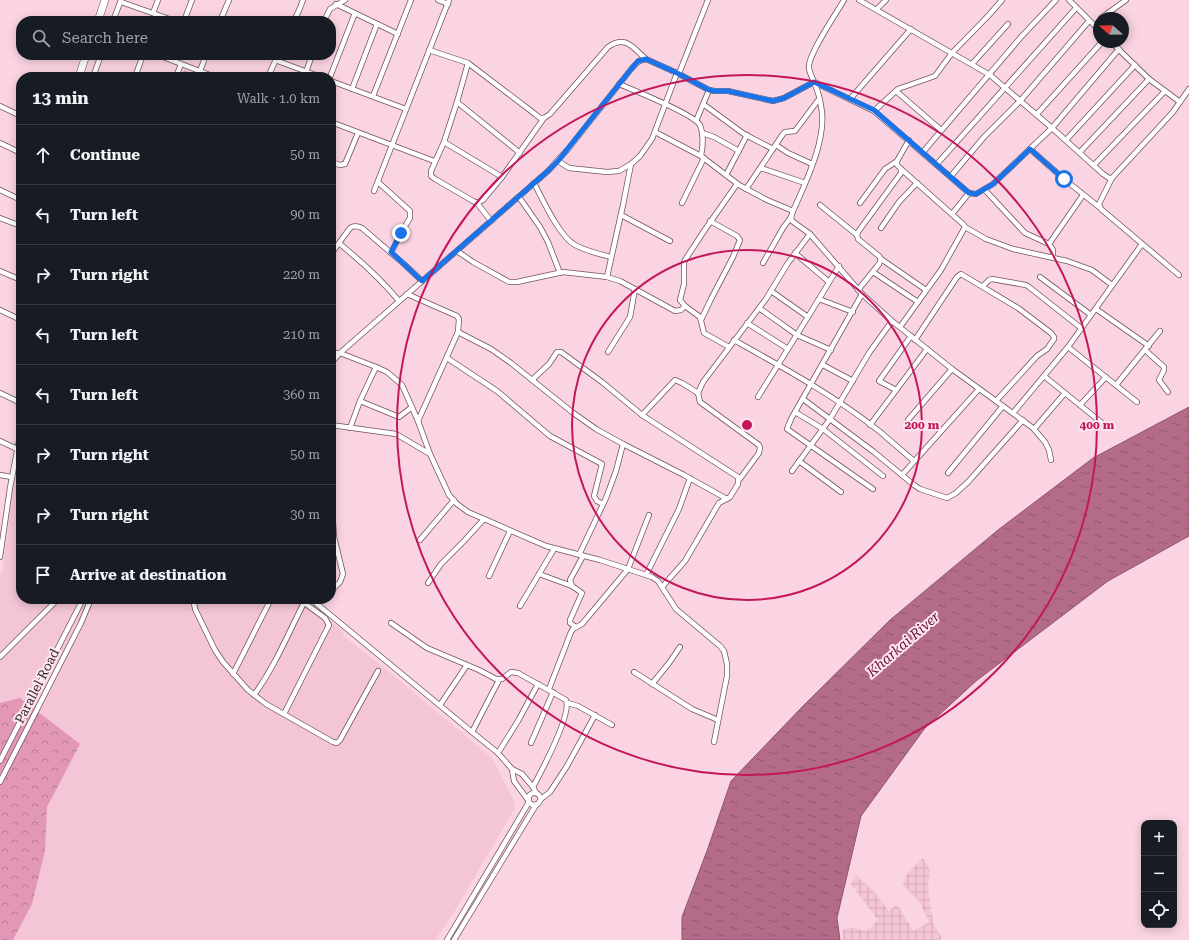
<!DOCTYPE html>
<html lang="en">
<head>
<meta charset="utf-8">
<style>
  body { margin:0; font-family:"Roboto Serif",serif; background:#20242c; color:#f1f3f6 }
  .controls { position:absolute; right:12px; bottom:12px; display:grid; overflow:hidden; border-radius:8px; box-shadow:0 2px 10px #0003 }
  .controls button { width:36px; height:36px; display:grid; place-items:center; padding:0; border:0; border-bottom:1px solid #363941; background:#171b24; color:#f1f3f6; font:20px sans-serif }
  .compass { position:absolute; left:1093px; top:12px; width:36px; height:36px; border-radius:50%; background:#171b24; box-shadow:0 2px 10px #0003; rotate:290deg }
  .stop { position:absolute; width:12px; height:12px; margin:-9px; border:3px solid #1a73e8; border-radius:50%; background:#fff }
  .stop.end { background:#1a73e8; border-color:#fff; box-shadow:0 1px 4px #0008 }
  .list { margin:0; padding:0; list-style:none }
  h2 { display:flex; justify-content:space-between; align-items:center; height:52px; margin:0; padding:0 16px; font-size:17px }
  h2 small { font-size:13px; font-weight:400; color:#9ea1a6 }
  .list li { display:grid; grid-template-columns:26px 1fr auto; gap:12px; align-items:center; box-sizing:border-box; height:60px; padding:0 16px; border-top:1px solid #363941 }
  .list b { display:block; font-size:15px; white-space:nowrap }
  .list em { font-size:13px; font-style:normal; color:#9ea1a6 }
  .icon { flex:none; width:22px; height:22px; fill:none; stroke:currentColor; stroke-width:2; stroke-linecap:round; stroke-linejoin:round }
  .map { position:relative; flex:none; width:1189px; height:940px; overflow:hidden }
  .search { position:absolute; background:#171b24; box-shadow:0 2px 10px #0003; left:16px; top:16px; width:320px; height:44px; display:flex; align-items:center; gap:10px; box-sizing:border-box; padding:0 14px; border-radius:16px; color:#9ea1a6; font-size:15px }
  .panel { position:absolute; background:#171b24; box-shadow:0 2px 10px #0003; left:16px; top:72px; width:320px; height:532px; border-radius:16px }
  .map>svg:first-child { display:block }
  .built { fill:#f4c5d6 }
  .industrial { fill:url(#industrial-grid) }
  .forest { fill:url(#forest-crowns) }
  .park { fill:url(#park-crowns) }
  .water { fill:url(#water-ripples); stroke:#8d576d }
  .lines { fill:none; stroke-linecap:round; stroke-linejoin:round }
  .street-casing { stroke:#72515e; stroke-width:6 }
  .secondary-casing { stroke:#72515e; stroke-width:8 }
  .street { stroke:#fff; stroke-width:4.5 }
  .secondary { stroke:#fff; stroke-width:7 }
  .route { stroke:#1a73e8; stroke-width:5 }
  .ring { fill:none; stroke:#c2185b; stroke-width:2 }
  .labels { text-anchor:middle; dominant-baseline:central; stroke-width:4; stroke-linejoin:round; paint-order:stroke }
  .street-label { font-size:13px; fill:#35272c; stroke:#fee6ef }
  .water-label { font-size:14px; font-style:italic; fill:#670d3e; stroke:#fee6ef }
  .centre { fill:#c2185b; stroke:#fee6ef; stroke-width:2 }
  .ring-label { font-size:12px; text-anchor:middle; font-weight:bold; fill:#c2185b; stroke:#fee6ef; stroke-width:4; stroke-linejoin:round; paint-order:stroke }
</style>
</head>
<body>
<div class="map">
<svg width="1189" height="940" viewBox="0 0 1189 940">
  <defs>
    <pattern id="industrial-grid" width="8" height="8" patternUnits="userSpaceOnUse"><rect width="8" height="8" fill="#f4c5d6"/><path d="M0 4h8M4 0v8" fill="none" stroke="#d2a9b8"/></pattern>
    <pattern id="forest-crowns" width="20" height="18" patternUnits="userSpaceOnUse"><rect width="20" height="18" fill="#e397b6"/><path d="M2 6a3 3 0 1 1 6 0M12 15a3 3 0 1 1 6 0" fill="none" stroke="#b97b94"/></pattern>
    <pattern id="park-crowns" width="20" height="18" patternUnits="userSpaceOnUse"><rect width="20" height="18" fill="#d8a1b6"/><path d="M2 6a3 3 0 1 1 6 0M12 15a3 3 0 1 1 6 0" fill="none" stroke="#b08394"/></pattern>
    <pattern id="water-ripples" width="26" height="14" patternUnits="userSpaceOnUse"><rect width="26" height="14" fill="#b36b89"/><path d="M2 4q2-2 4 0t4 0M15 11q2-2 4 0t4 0" fill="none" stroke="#925870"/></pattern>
  </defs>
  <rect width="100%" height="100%" fill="#fbd4e3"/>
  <path class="built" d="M21,447V599H304L344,632L342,635L382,666L492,758L513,799L515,808L453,914L435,940H0V575L2,574L11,502Z"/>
  <path class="industrial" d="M923,858L930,870L928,886L933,923L942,938L940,940H843V929L854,928L867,931L878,920L851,884L856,875L874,892L889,911L897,904L913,931L929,922L919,901L903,885L906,875Z"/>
  <path class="forest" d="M20,698L80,744L47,807L45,851L32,904L13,940H0V703Z"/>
  <path class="park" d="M184,70L202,77H181Z"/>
  <path class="water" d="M1189,407V536L1108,581L976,681L925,728L861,816L837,918L840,940H682V917L708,848L731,781L803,706L890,620L998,530L1093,458Z"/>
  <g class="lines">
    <defs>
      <g id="street">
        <path d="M438,0L448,4"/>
        <path d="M844,0C836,14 811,50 809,65C808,71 812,76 814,82C817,89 820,98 821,106C828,137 806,182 793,211L791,217L792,221L810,234L862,294L892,321L952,369L1033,428L1045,442L1049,450L1051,460"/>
        <path d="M859,0L990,75L1052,128L1119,49"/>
        <path d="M1069,0L1099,30"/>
        <path d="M121,2L175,21"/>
        <path d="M336,4L398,34"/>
        <path d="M877,9L886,0"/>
        <path d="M153,13L158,0"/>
        <path d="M1101,18L1126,0"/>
        <path d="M113,21L121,0"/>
        <path d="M184,21L192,0"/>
        <path d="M220,21L229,0"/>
        <path d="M294,21L300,8L303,0"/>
        <path d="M324,21L330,9L345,0"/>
        <path d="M1111,42L1149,79L1180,102"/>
        <path d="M429,50L468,63L535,114L540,118H544L550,114L608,47C626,35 632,47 646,59"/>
        <path d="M158,55L215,77"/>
        <path d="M275,60L321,77"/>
        <path d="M468,63L457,102L444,142L431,171V176L435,179L473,201L477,203L483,200L502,177L544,118"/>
        <path d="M972,64L1008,24"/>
        <path d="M200,71L206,55"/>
        <path d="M306,72L312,55"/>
        <path d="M93,77L101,55"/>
        <path d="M135,77L143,55"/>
        <path d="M176,77L181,64"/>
        <path d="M268,77L278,55"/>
        <path d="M330,77L355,13"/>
        <path d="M331,81L406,109"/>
        <path d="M619,84C633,90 694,114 700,125C704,135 703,146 701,156"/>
        <path d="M352,89L377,24"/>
        <path d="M896,91L941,130"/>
        <path d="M373,96L411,0"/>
        <path d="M851,98L911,29"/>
        <path d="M457,102L520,153"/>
        <path d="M703,104L744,134L773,149"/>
        <path d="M0,106L21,116"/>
        <path d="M874,111L898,89L935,76L952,53L989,15L1002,0"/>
        <path d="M1037,114L1102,42"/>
        <path d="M696,121L709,90"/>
        <path d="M331,122L434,161"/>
        <path d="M655,132L701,156L739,185L767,200L793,211"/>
        <path d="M702,133L714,137L739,151"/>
        <path d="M1066,140L1135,65"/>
        <path d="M444,142L502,177"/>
        <path d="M0,143L21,153"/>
        <path d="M776,145L788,153L812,164"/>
        <path d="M1030,149L1064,179L1099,207"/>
        <path d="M923,152L1021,37L1056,0"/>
        <path d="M1080,152L1149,79"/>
        <path d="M558,161L569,168L607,172L619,171L631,164L640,156L652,139L677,73L709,90L715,91H728L773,101L784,98L814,82L874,111L969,193L976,194L993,184L1052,128L1103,174L1109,178H1112L1173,112L1189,89"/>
        <path d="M331,162L340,165L345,164L358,133"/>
        <path d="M937,164L1076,8"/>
        <path d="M1094,165L1165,91"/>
        <path d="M761,168L805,183"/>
        <path d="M726,175L747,135"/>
        <path d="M951,176L984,137L1021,100L1089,21"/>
        <path d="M1112,178L1099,204L1101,209L1179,275"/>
        <path d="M378,182L410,211V218L401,233L391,253"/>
        <path d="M534,183C543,200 559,236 575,245C586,251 599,254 611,257"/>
        <path d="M746,189L783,134L785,132L795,131L819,99"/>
        <path d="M0,190L21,200"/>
        <path d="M985,190L1025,233L1049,244L1053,250V258"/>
        <path d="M374,191L449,0"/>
        <path d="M519,197L540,227L548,242L560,273"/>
        <path d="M477,203L491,221"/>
        <path d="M682,203L704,158"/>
        <path d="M860,203L885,169L897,161"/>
        <path d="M820,205L857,235"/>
        <path d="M952,214L969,193"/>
        <path d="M621,215L670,241"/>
        <path d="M0,218L21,226"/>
        <path d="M965,227L986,239L1013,249L1067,261L1092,270L1112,285"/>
        <path d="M881,228L899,202L917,183"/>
        <path d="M340,244C362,262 381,279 399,301"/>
        <path d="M1049,244L1083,195"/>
        <path d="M457,251L473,262L509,282H517L563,272L607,277L620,281L675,311L681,310L685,306"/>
        <path d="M795,253L829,282"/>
        <path d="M331,254L350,228C354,225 358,226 362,228L404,264L422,281"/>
        <path d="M881,259L926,290"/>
        <path d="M763,263L783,228L791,217"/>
        <path d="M0,271L21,280"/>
        <path d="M873,272L918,302"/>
        <path d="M607,277L623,205L631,164"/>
        <path d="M1040,277L1091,315"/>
        <path d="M983,286L989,280L992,279L1026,285L1029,287L1081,328"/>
        <path d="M858,290L879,264L881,259L879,256L858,239L857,235L858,232L901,173V169L897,165V161L909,140"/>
        <path d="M771,291L808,317"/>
        <path d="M407,294L457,316L459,319L458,332L418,421"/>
        <path d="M862,294L791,419L787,429L873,489"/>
        <path d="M819,299L853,312"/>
        <path d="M759,308L797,335L831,350"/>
        <path d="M1096,309L1149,346"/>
        <path d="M0,310L21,320"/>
        <path d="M701,320L711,299L733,257L740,240L737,236L710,221"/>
        <path d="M747,323L788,349"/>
        <path d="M900,327L941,270L965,227L964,225L901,169"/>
        <path d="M458,332L491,349L511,363L572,412L596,429L623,444L616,471L606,498L579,555"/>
        <path d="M734,340C784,368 835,396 879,431C891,441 902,451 914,461"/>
        <path d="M915,340L957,277L961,274L1018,308L1051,333L1054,337V339L1047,349L1037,356L996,401"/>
        <path d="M729,347L704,333L700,317L685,306L680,300L684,284V263L685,260L704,231L737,184"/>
        <path d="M1068,347L1137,402"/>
        <path d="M1145,350L1164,367V370L1159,380L1168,392"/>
        <path d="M608,352L630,317L635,289"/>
        <path d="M331,353H340L376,367L387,372L402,385L418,421L430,454L449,495L457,504L468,512L546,546L600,560L652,577L658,581L676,609L720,646L724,651L727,664V676L714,742"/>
        <path d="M447,358L497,391L550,436L602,464L594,496L597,501L603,504"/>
        <path d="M331,363L340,353L548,171L568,149L632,68L639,61L646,59L677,73L680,71L708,0"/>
        <path d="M823,365L853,381"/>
        <path d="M1044,376L1102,423"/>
        <path d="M532,380L549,364L557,352H561L602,382L642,415L738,477V484L730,497L719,503L685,561L662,587"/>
        <path d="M1116,385L1160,331"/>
        <path d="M896,390L879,381L911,336"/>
        <path d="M0,393L21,403"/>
        <path d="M758,397L811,312L839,266"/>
        <path d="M803,399L874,452L914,485L920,489L947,498L956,493L968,482L1023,420"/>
        <path d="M360,401L399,417L412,407"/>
        <path d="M1080,405L1106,377"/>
        <path d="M795,412L823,429L883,476"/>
        <path d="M1013,413L1068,347L1142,244"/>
        <path d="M642,415L675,380L682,383L698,393"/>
        <path d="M908,420L952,369"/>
        <path d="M331,425L396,434L430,454"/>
        <path d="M870,425L927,349"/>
        <path d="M350,428L360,401L376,367"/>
        <path d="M1034,429L1065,393"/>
        <path d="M0,441L17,449"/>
        <path d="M623,444L684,475L727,499"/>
        <path d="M799,461L841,492"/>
        <path d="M792,471L830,419L869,353L892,321"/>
        <path d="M948,473L1003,406"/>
        <path d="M0,475L12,477"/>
        <path d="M902,475L979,389"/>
        <path d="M739,480L759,453L760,448L759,445L700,402L698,393L703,382L766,299L788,263L810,234"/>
        <path d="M331,490L334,537L343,574L340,582L331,591"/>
        <path d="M420,540L454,500"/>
        <path d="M0,557L10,488L21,430"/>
        <path d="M539,574L572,586"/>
        <path d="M646,575L679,509L690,478"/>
        <path d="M489,576L510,531"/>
        <path d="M428,583L441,564L464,541L484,519"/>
        <path d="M196,599L194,603L195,609L215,650L223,662L248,690L266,704L333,742L337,743L340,740L378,671"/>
        <path d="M311,599L472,732L498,753L512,769L522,774L533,787L536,793"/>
        <path d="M317,604L322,599"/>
        <path d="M520,606L554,549"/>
        <path d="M391,623L427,648L479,670L496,679H502L511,672L518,673L566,700C572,714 541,772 533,787"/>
        <path d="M576,627L570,623V620L582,593L572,586L570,580L583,556"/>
        <path d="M0,657L58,599"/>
        <path d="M634,672L692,709L718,720"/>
        <path d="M233,674L271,599"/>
        <path d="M652,684L669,663L680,647"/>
        <path d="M549,689L571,632L573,629L582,624L628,569L649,515"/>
        <path d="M254,695C276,665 289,631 306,599"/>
        <path d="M568,703L578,706L612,725"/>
        <path d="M440,705L467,665"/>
        <path d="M284,714L329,625L325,618L299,599"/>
        <path d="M472,732L499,680"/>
        <path d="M531,743L553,692"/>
        <path d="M498,753L518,721L538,684"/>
        <path d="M0,761L83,599"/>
        <path d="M512,769L514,781L528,800"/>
        <path d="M0,782L81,623L91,599"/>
        <path d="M529,802L532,805L538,804L541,799L550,792L567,766L595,715"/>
        <path d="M447,940L529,802V796C533,791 539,792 541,799"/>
        <path d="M454,940L536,805"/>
      </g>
      <g id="secondary">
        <path d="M98,21L105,0"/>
        <path d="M79,77L86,55"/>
      </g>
    </defs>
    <use href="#street" class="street-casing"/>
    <use href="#secondary" class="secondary-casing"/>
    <use href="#street" class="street"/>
    <use href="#secondary" class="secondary"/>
  </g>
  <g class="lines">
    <path class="route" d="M401,233L391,252L422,281L548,171L558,161L632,68L638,61L646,59L677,73L709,90L715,91H728L773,101L784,98L814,82L874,110L969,193L976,194L993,184L1030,149L1064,179"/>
  </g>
  <g class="ring">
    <circle cx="747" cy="425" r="175"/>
    <circle cx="747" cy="425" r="350"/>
  </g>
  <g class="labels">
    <g class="street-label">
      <text transform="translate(37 686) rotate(-63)">Parallel Road</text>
    </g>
    <g class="water-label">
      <text transform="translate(903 644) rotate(-41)">Kharkai River</text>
    </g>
  </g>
  <circle cx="747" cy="425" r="6" class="centre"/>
  <g class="ring-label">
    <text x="922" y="429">200 m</text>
    <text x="1097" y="429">400 m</text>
  </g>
</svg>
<div class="controls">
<button>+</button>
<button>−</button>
<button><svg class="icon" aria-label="locate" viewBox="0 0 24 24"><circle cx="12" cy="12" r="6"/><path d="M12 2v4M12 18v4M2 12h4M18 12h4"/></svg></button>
</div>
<svg class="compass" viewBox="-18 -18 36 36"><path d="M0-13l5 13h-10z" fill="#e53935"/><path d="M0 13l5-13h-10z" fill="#9ea1a6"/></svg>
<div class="stop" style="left:1064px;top:179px"></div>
<div class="stop end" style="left:401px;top:233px"></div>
<div class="search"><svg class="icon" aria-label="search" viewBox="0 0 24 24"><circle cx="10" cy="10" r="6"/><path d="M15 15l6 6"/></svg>Search here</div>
<section class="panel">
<h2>13 min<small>Walk · 1.0 km</small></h2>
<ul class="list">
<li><svg class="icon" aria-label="ahead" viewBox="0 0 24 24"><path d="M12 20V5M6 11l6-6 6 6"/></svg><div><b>Continue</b></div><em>50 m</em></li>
<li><svg class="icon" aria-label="left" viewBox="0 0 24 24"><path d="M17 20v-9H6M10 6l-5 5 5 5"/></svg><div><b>Turn left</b></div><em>90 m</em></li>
<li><svg class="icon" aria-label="right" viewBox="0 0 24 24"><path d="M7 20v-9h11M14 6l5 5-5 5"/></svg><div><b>Turn right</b></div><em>220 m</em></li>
<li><svg class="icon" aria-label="left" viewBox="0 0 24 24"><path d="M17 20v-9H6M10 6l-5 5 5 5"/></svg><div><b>Turn left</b></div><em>210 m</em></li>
<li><svg class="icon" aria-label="left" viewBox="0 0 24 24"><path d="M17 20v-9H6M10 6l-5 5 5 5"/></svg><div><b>Turn left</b></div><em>360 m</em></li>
<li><svg class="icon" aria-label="right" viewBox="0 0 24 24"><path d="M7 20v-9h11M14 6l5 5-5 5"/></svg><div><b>Turn right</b></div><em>50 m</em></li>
<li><svg class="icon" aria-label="right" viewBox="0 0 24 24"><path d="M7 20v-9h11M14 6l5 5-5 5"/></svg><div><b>Turn right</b></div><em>30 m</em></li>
<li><svg class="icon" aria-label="arrive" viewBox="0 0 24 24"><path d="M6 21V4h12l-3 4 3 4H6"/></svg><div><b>Arrive at destination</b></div></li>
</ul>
</section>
</div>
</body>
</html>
